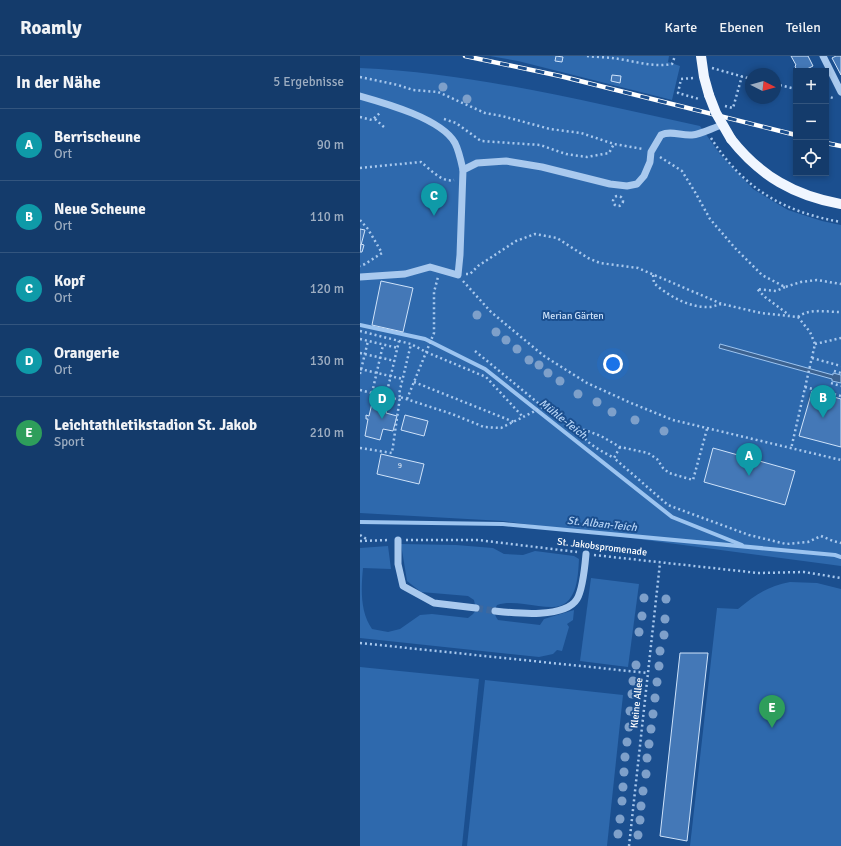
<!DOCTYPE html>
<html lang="de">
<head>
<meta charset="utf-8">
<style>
  body { margin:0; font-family:Signika,sans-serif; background:#1d4271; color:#f1f3f6 }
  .controls { position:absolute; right:12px; top:12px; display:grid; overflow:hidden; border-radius:0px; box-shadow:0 2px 6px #0003 }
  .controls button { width:36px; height:36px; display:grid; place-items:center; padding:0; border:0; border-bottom:1px solid #33557e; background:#143b6b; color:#f1f3f6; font:20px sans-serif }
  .compass { position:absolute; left:385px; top:12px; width:36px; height:36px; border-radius:50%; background:#143b6b; box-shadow:0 2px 6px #0003; rotate:96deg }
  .you { position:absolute; left:253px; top:308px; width:14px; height:14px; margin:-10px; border:3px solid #fff; border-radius:50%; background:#1a73e8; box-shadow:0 0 0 6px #1a73e833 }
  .badge { display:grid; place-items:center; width:26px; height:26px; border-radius:50%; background:#8abfa5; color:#fff; font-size:13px; font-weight:700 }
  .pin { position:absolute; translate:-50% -33px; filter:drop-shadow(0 1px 2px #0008) }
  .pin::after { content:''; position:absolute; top:21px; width:14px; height:12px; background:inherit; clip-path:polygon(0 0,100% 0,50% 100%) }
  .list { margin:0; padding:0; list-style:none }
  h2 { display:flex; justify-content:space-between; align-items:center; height:52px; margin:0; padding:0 16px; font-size:17px }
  h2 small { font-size:13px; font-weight:400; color:#9dadc1 }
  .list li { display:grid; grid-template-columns:26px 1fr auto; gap:12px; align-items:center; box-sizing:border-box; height:72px; padding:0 16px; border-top:1px solid #33557e }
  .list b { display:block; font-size:15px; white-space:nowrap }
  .list p { margin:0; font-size:13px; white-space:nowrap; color:#9dadc1 }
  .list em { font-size:13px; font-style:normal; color:#9dadc1 }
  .icon { flex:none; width:22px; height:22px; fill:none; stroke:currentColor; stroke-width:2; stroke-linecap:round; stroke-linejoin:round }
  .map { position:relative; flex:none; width:481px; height:790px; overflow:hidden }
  header { display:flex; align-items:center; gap:24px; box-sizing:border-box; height:56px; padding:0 20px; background:#143b6b; border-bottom:1px solid #33557e }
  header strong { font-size:19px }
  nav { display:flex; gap:22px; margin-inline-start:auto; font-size:14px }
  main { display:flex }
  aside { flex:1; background:#143b6b }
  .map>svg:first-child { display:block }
  .green { fill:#2e69ad }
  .water { fill:#3c6290; stroke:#9cc4f0 }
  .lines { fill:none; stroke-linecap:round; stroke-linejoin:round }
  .stream { stroke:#9cc4f0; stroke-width:4 }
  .building { fill:#4478b7; stroke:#cfe3fa }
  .minor-tunnel { stroke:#3d69a0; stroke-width:7; stroke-dasharray:7 3.5; stroke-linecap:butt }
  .path { stroke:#a9c9ee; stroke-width:2.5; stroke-dasharray:2 3; stroke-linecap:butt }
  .minor { stroke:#a9c9ee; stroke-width:7 }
  .major { stroke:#f0f6ff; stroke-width:10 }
  .rail-casing { stroke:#fff; stroke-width:4.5 }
  .rail { stroke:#1b4f8f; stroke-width:3; stroke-dasharray:9; stroke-linecap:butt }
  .major-bridge { stroke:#f0f6ff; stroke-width:10 }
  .tree { fill:#7ea0ca }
  .labels { text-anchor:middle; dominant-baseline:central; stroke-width:4; stroke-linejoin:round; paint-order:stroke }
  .number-label { font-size:8px; fill:#d0dded }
  .park-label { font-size:10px; fill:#cfe3fa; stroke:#1b4f8f }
  .street-label { font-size:10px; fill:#fff; stroke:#1b4f8f }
  .water-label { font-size:11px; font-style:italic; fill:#b5d3f5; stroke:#1b4f8f }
</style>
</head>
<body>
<header>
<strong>Roamly</strong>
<nav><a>Karte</a><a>Ebenen</a><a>Teilen</a></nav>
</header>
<main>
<aside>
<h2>In der Nähe<small>5 Ergebnisse</small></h2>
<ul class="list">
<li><span class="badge" style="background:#0f9aa8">A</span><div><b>Berrischeune</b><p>Ort</p></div><em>90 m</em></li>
<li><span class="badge" style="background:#0f9aa8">B</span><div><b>Neue Scheune</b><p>Ort</p></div><em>110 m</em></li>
<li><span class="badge" style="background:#0f9aa8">C</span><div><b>Kopf</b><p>Ort</p></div><em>120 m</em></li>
<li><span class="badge" style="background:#0f9aa8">D</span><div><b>Orangerie</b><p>Ort</p></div><em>130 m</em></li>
<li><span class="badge" style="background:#2e9e5b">E</span><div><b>Leichtathletikstadion St. Jakob</b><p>Sport</p></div><em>210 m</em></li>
</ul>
</aside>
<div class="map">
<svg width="481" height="790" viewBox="0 0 481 790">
  <rect width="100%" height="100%" fill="#1b4f8f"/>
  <g class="green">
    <path d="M130,0H309L308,6L320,10L312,44L158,5Z"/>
    <path d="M0,12C115,17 228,46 340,70L360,98L393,133L428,154L462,165L481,169V510L143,465L0,457Z"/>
    <path d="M41,488L96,489L133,492L144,498L163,499L175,495L214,500L219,503C218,522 217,551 192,551C183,551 174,549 164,548C155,547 146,546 137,549C134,555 134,559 138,564L180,569L184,563L214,554L213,564L207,568L209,571L202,595L197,594L193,598L179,601L0,582V492L28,490L31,513L3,512C1,533 0,556 12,573L28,576L40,573L60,559L72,558L108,562L113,558L116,554L114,544L108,540L61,536L47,525Z"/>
    <path d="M231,522L279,528L268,611L220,605Z"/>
    <path d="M430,526L457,527L481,533V790H330L357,552L378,553C395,539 408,530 430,526Z"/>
    <path d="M0,611L119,623L102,790H0Z"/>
    <path d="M125,624L263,639L247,790H107Z"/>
  </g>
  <path class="water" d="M360,288L473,319V317L481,319V327L472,325V323L359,292Z"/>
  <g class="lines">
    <g class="stream">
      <path d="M0,269L65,283L125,313L312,461L382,489"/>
      <path d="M0,466L143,468L475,499L481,501"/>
    </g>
  </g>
  <g class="building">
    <path d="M196,0L203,1L202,6L195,5Z"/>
    <path d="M431,0H448L453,10L443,15H437L435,10L436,9Z"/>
    <path d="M476,0H481V19L472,2Z"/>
    <path d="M252,19L261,20L260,27L251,25Z"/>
    <path d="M0,173L5,174L0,193Z"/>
    <path d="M1,188L4,189L2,196H0Z"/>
    <path d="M21,225L53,232L43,276L12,269Z"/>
    <path d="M452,335L481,343V391L439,380Z"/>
    <path d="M13,343L29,346L26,357L37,360L33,375L23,373L20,384L5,380L8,363H6V359L9,360Z"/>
    <path d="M45,359L68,365L64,380L41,374Z"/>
    <path d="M353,392L435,415L425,449L344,426Z"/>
    <path d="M21,398L64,408L59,428L17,418Z"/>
    <path d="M320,597H348L327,785L300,780Z"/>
  </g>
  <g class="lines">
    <path class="minor-tunnel" d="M116,552L135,555"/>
    <g class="path">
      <path d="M227,0C235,1 244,1 252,2C271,4 293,12 312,8L315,0"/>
      <path d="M352,12L391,23"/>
      <path d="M0,21L38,29L53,34L78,36L125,57L142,60L190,73L221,77L254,88L283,93"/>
      <path d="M333,22L321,23L318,37L339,43"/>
      <path d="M415,28L436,33"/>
      <path d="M466,40L473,42"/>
      <path d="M365,50L373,52L382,20"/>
      <path d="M0,61L12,64L21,56"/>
      <path d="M15,63L25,72"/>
      <path d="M84,63L96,67L121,85L180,89L206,98L227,101L249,97L254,88"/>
      <path d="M351,82C383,132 423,156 481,166"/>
      <path d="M300,101L322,115L335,136L350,163L375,192L402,219L425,231L441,226L457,224L481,228"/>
      <path d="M0,112L61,106C70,113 82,127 94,124"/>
      <circle cx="258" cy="145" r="5"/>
      <path d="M0,164L8,173L22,197L5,208L0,210"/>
      <path d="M106,218H110L118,210L156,185L175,178L197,182L228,202L240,207L278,212L362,248L401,257L438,261L450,276L455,288L431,393"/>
      <path d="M293,219L294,227C308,240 330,252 349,251C353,251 357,249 361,248"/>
      <path d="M103,225L131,256L184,300L227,327L271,347L313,364L481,404"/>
      <path d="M425,231L416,235L397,233L405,241L429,259"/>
      <path d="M438,261C449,252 467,256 481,256"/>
      <path d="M0,275L51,288L66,296L126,321L163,361"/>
      <path d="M0,283L38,292"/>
      <path d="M455,288L481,282"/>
      <path d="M115,295L183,351L209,370L220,374H225L241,380L260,391L288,397L297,403L303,412L309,417L333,424L347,373"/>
      <path d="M0,297L35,305"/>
      <path d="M452,302L481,310"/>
      <path d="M0,313L43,323"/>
      <path d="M474,315L481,317"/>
      <path d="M0,318L8,285"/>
      <path d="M54,326L154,366"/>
      <path d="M471,327L481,330"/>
      <path d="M445,331L481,340"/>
      <path d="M0,334L40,344"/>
      <path d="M12,337L23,289"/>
      <path d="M26,340L39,285"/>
      <path d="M40,341L39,338L51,288"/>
      <path d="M47,343L74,277V236L78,221"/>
      <path d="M220,374C225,388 242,395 254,402"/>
      <path d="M260,391L254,402L308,449L332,458L389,479L426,488L448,486L461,480L473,485L481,487"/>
      <path d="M0,392L32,397L40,341L92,358L124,371L141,372L183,351"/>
      <path d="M0,479L8,484"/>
      <path d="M46,484H118L217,496"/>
      <path d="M0,485L29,484"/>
      <path d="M234,499L398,517L444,516L481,522"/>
      <path d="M0,587L288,617"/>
      <path d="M269,790L300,507"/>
    </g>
    <g class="minor">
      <path d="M463,0L481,36"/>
      <path d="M0,40C25,47 82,63 95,87C99,95 101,105 103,114"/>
      <path d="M0,221L45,218L70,211L98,219L100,199L103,114L117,107L146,105L182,111L250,128L267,130L277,128L284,120L290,106L291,96L301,79C311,74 321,80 332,79C342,78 352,72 362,69"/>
      <path d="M38,484V508L43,530L74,547L116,552"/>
      <path d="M135,555C154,557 205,563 217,543C223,533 225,509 226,498"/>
    </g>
    <g class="major">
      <path d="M341,0L344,21L349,39"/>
      <path d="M371,83C400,120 435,140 481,148"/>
    </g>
    <defs>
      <g id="rail">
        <path d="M105,0L200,20L436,79"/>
        <path d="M466,87L481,90"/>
      </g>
    </defs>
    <use href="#rail" class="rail-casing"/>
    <use href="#rail" class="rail"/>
    <path class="major-bridge" d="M349,39L356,57L371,83"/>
  </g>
  <g class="tree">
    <circle cx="83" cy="31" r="4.5"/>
    <circle cx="107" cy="43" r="4.5"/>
    <circle cx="117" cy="259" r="4.5"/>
    <circle cx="136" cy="276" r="4.5"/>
    <circle cx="146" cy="284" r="4.5"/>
    <circle cx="157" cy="293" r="4.5"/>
    <circle cx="169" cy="304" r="4.5"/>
    <circle cx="179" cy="309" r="4.5"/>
    <circle cx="188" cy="317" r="4.5"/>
    <circle cx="200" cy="325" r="4.5"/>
    <circle cx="218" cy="338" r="4.5"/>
    <circle cx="237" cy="346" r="4.5"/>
    <circle cx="252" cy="356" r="4.5"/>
    <circle cx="275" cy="364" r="4.5"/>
    <circle cx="304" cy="375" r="4.5"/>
    <circle cx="284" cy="542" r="4.5"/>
    <circle cx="306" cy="543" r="4.5"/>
    <circle cx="282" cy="560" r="4.5"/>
    <circle cx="305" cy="563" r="4.5"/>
    <circle cx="279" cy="576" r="4.5"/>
    <circle cx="304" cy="579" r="4.5"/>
    <circle cx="300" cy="595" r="4.5"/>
    <circle cx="276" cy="609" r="4.5"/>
    <circle cx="299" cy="610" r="4.5"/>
    <circle cx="273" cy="625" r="4.5"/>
    <circle cx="297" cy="626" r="4.5"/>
    <circle cx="272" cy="638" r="4.5"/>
    <circle cx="295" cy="642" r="4.5"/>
    <circle cx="270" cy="655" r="4.5"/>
    <circle cx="293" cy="658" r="4.5"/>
    <circle cx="269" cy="671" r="4.5"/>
    <circle cx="291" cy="673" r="4.5"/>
    <circle cx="267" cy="686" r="4.5"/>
    <circle cx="289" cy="688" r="4.5"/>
    <circle cx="265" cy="701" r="4.5"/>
    <circle cx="287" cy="702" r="4.5"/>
    <circle cx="264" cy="716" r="4.5"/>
    <circle cx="286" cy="718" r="4.5"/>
    <circle cx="263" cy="731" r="4.5"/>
    <circle cx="283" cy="735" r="4.5"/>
    <circle cx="262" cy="745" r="4.5"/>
    <circle cx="281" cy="750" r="4.5"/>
    <circle cx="260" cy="763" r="4.5"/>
    <circle cx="280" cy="764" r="4.5"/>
    <circle cx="258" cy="778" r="4.5"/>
    <circle cx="278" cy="779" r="4.5"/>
  </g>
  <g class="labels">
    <g class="number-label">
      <text x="40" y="409">9</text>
    </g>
    <g class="park-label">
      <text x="213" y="260">Merian Gärten</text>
    </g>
    <g class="street-label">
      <text transform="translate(242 491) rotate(7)">St. Jakobspromenade</text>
      <text transform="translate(277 647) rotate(-84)">Kleine Allee</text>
    </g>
    <g class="water-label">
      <text transform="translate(203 363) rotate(38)">Mühle-Teich</text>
      <text transform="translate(242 468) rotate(6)">St. Alban-Teich</text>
    </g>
  </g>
</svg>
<div class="controls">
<button>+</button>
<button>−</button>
<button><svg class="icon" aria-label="locate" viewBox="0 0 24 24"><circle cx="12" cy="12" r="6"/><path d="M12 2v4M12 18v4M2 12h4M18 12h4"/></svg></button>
</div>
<svg class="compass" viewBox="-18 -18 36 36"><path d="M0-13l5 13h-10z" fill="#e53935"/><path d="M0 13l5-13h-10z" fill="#9dadc1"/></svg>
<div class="you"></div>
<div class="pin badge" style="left:389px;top:420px;background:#0f9aa8">A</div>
<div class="pin badge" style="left:463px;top:362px;background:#0f9aa8">B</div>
<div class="pin badge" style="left:74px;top:160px;background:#0f9aa8">C</div>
<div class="pin badge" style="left:22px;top:363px;background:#0f9aa8">D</div>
<div class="pin badge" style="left:412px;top:672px;background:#2e9e5b">E</div>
</div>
</main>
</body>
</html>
